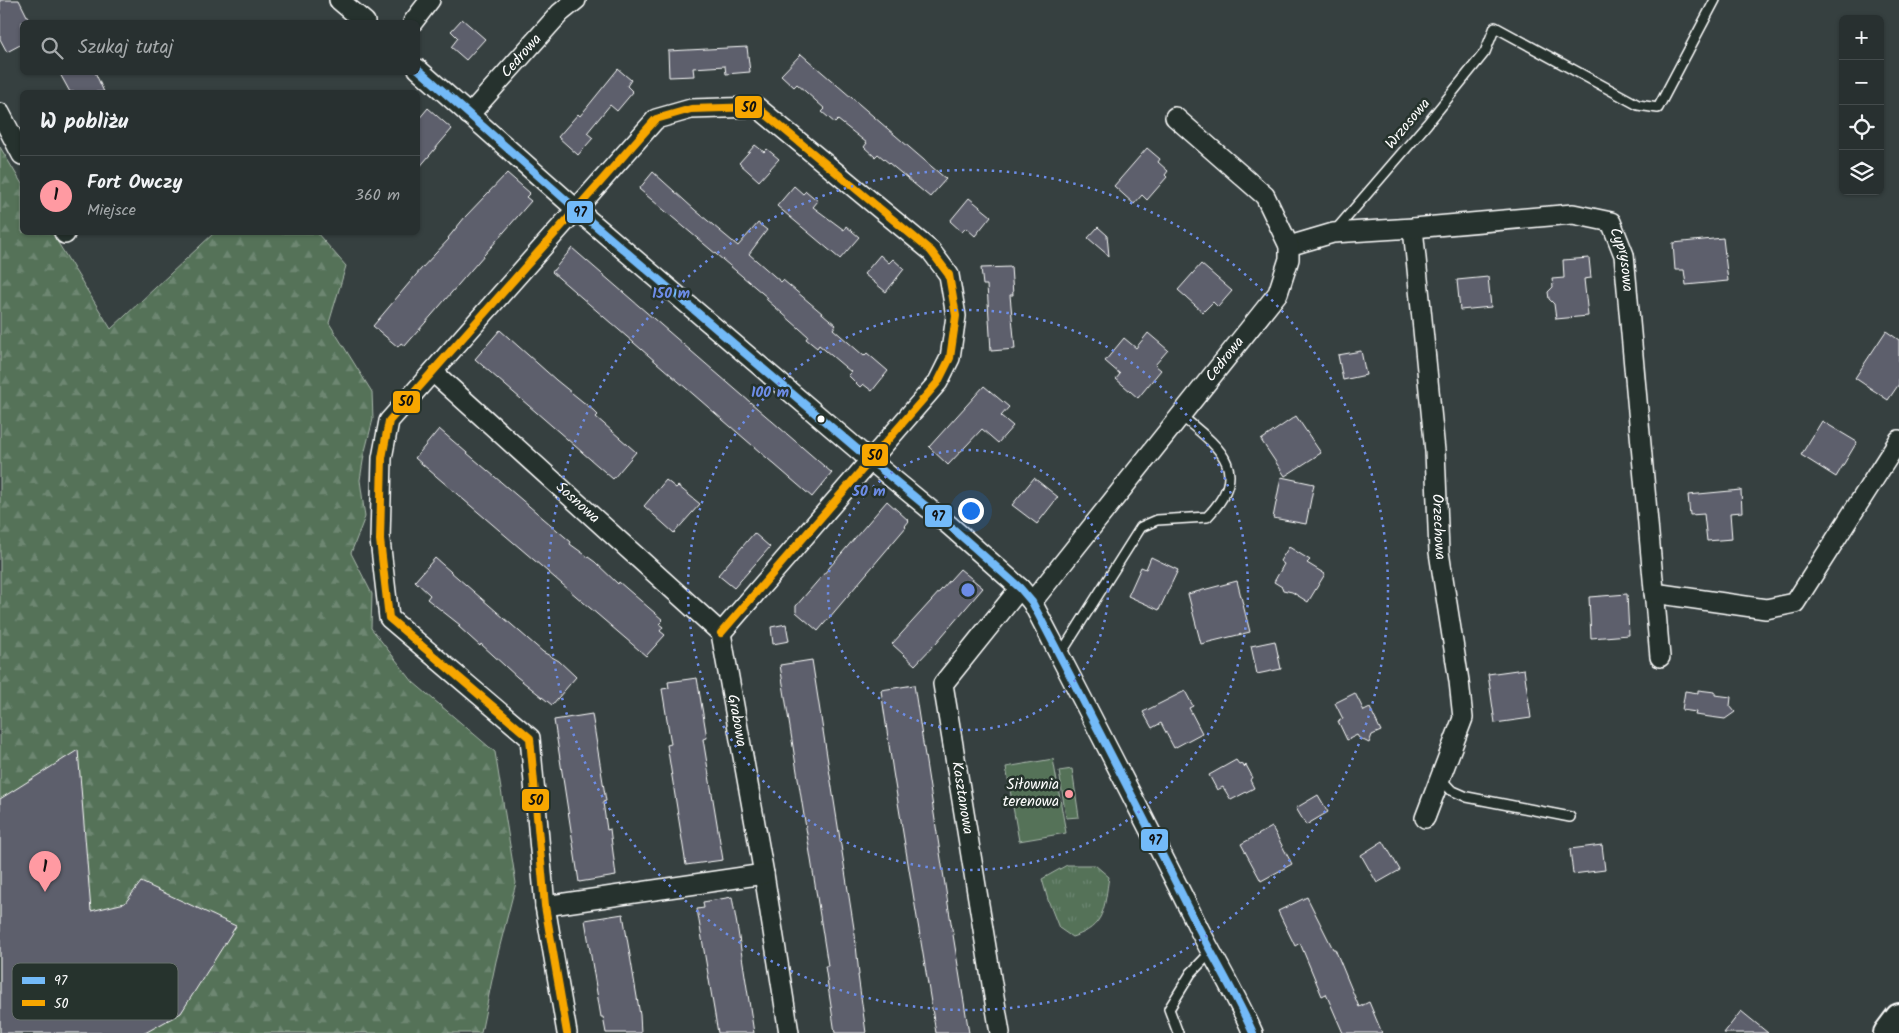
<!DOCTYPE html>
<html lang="pl">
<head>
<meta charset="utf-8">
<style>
  body { margin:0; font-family:Kalam,sans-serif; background:#303838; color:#f1f3f6 }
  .controls { position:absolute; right:15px; top:15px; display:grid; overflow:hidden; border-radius:8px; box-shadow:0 1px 4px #0004 }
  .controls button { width:45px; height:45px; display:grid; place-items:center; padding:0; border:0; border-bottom:1px solid #444b4c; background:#283030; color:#f1f3f6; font:25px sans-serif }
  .you { position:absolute; left:970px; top:510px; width:18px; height:18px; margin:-12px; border:4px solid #fff; border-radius:50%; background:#1a73e8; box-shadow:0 0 0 8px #1a73e833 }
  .badge { display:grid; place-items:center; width:32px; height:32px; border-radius:50%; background:#ff9aa2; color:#111; font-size:16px; font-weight:700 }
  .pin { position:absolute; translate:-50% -41px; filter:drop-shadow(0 1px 2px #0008) }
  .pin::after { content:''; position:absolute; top:26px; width:18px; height:15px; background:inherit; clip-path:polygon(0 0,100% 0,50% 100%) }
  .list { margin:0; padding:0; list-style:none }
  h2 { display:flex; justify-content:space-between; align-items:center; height:65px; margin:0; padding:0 20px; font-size:21px }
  h2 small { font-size:16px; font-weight:400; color:#a5a9ab }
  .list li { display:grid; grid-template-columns:32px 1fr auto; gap:15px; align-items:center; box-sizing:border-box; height:80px; padding:0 20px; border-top:1px solid #444b4c }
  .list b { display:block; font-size:19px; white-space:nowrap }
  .list p { margin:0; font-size:16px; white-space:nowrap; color:#a5a9ab }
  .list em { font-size:16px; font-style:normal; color:#a5a9ab }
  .icon { flex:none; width:28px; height:28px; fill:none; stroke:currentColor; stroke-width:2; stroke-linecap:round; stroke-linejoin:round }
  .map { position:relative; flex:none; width:1899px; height:1033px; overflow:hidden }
  .search { position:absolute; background:#283030; box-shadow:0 1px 4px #0004; left:20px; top:20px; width:400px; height:55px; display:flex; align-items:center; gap:12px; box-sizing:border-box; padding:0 18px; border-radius:8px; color:#a5a9ab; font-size:19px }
  .panel { position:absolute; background:#283030; box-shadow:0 1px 4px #0004; left:20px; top:90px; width:400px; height:145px; border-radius:8px }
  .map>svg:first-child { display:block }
  .grass { fill:#547259; stroke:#aab8ac }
  .forest { fill:url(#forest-firs); stroke:#aab8ac }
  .park { fill:url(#park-tufts); stroke:#aab8ac }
  .building { fill:#5d5f6c; stroke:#fff }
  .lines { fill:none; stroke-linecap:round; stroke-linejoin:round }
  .lane-casing { stroke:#fff; stroke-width:12 }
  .street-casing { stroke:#fff; stroke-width:22 }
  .secondary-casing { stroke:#fff; stroke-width:30 }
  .lane { stroke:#26332d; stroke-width:9 }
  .street { stroke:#26332d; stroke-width:19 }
  .secondary { stroke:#26332d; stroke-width:26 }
  .bus-1-casing { stroke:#26332d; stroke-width:11 }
  .bus-2-casing { stroke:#26332d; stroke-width:11 }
  .bus-1 { stroke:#73baf8; stroke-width:8 }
  .bus-2 { stroke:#f7a600; stroke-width:8 }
  .ring { fill:none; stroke:#6c8ce6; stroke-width:2.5; stroke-dasharray:2.5 5 }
  .bus-dot { fill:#fff; stroke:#26332d; stroke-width:2 }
  .poi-dot { fill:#ff9aa2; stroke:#26332d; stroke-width:2 }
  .labels { text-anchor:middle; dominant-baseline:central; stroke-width:5; stroke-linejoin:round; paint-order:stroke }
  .street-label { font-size:15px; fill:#fff; stroke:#26332d }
  .poi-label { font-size:15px; fill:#fff; stroke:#26332d; text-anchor:end }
  .key { fill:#26332d; stroke:#67706c; stroke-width:1 }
  .key-label { font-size:14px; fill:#fff }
  .centre { fill:#6c8ce6; stroke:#26332d; stroke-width:2.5 }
  .ring-label { font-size:15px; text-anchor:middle; font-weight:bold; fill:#6c8ce6; stroke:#26332d; stroke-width:5; stroke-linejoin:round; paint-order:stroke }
  .line-badge { stroke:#26332d; stroke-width:2 }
  .pale-badge-label { font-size:14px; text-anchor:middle; font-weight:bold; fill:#111 }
</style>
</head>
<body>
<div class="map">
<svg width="1899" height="1033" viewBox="0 0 1899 1033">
  <defs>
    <pattern id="forest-firs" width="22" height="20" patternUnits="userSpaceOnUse" patternTransform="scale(1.25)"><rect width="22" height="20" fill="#547259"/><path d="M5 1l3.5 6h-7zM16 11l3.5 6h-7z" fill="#6e8772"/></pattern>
    <pattern id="park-tufts" width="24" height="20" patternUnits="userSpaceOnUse" patternTransform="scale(1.25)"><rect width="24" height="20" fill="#547259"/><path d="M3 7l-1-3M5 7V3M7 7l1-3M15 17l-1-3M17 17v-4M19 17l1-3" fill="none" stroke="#6e8772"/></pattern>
  </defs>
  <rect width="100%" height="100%" fill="#364040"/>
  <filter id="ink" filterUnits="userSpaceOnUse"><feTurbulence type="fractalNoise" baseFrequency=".02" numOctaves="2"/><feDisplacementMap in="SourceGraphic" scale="10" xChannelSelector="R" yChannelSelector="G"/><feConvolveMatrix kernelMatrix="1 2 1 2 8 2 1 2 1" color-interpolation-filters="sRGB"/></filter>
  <g filter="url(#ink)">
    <g class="grass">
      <path d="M1053,759L1066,833L1019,841L1006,767Z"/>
      <path d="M1072,769L1079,817L1066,818L1059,771Z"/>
    </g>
    <path class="forest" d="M0,147L22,184V232L52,233L111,329L214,233H317L346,266L329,323L372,392L373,419L364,455L360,480L365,517L351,553L372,594L371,628L413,682L495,752L516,883L496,961L481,1033H0Z"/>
    <path class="park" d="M1067,865H1095L1109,877C1104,907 1106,927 1072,937L1059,928L1048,900L1042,879Z"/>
    <g class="building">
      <path d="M0,0H19L30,22H22V44L7,52L0,39Z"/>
      <path d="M462,19L485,39L466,60L451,47L458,38L451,31Z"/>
      <path d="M747,47L750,72L726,74L725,66L693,68L694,76L669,77L668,51Z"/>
      <path d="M801,54L946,179L930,197L878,154L875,157L864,147L867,143L838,120L835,123L822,112L825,109L797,84L794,87L781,75Z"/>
      <path d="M618,69L631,80L627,86L633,92L617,111L610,105L587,133L593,138L578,155L558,137L578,114L580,116Z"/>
      <path d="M59,72H95L104,92H70Z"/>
      <path d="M428,108L452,129L418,169V120Z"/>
      <path d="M755,145L764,152L767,149L779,159L759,181L739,163Z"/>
      <path d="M1147,148L1160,159L1158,162L1168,171L1165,175L1167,177L1147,200L1142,195L1134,204L1114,186Z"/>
      <path d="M653,172L695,210L738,246L758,223L767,230L749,254L781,282L783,280L836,325L833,329L864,356L867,353L888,371L872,391L863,384L860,387L848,375L851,372L819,345L817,348L806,339L808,336L766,299L768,298L639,189Z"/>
      <path d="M507,173L530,193L526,197L531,201L405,346L401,343L398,347L373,326L421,269L449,239L448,238L465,217Z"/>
      <path d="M794,186L803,194L806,191L818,201L813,207L844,230L846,226L859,237L840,259L777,206Z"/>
      <path d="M969,198L991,216L975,236L966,228L962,232L950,221Z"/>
      <path d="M1098,227L1107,235L1109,256L1088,238Z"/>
      <path d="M1723,238L1728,281L1686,285L1684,270H1675L1673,243Z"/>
      <path d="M572,248L832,473L812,497L552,272Z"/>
      <path d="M880,255L889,263L893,259L904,269L886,292L864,274Z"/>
      <path d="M1589,258L1591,278L1584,279L1588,316L1556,319L1554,304L1549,299L1548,292L1553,287L1552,279L1564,278L1563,260Z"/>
      <path d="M1201,264L1232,291L1218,307L1213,302L1203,312L1178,290Z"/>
      <path d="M1011,267L1013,295H1010L1015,349L991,351L987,285H983L981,268Z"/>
      <path d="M1488,277L1491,307L1460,310L1457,280Z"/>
      <path d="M500,330L556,380L593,410L598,415L596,417L636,452L613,479L475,359Z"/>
      <path d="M1886,331L1899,340V384L1888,400L1855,378Z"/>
      <path d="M1148,333L1168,350L1155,365L1161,370L1138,398L1116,379L1120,374L1105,361L1124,338L1136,348Z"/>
      <path d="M1361,351L1366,375L1343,380L1338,355Z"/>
      <path d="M984,386L1009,407L1001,416L1013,426L998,443L982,429L948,465L929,447Z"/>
      <path d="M1296,416L1321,453L1285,476L1261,440Z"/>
      <path d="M1822,421L1857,442L1836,477L1801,455Z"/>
      <path d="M439,429L571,542L570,544L595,562L618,584L619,582L663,620L659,624L663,627L660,631L665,635L646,656L415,458Z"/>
      <path d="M1281,477L1314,484L1306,524L1273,518Z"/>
      <path d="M1034,478L1058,497L1037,524L1012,505Z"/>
      <path d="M666,480L676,488L678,486L700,504L674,533L644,506Z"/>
      <path d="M1741,490L1742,512L1730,513L1732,539L1707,541L1704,514L1690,515L1688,495Z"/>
      <path d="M887,501L909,521L905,526L906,527L818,631L796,612V606Z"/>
      <path d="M754,533L770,547L734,588L718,575Z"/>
      <path d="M1289,547L1310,560L1307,563L1325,574L1308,602L1292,592L1283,590L1282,587L1274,582L1284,564L1280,561Z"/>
      <path d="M1151,557L1178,570L1159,610L1128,596L1141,567L1146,569Z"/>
      <path d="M435,558L543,652L559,661L576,677L552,705L517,677L481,644L480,646L458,626L460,625L427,599L430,595L415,581Z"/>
      <path d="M960,569L983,588L936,643L915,665L892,644Z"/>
      <path d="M1237,581L1250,632L1201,644L1188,594Z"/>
      <path d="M1627,594L1629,635L1591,638L1589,597Z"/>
      <path d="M786,624L789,641L773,644L771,627Z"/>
      <path d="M1275,641L1281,669L1257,674L1251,646Z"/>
      <path d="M812,660L855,935L859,975H858L866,1033H835L825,966H828L780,665Z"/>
      <path d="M1524,669L1531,718L1495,723L1488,674Z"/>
      <path d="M697,678L707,738L703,739L723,860L686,865L667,745L671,744L662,689L669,688L668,682Z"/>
      <path d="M914,685L948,904L969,1033H936L893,772L881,690Z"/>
      <path d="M1698,690L1715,692V695L1731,697L1730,706L1735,712L1725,719L1695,715L1696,712L1682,710L1685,691L1698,693Z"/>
      <path d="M1185,691L1193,706L1189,708L1202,733L1174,748L1161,723L1152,728L1143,712Z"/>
      <path d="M1355,693L1364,711L1370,708L1381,731L1372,735L1369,743L1359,738L1357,735L1347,740L1338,721L1343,719L1335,703Z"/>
      <path d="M592,714L606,801L603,802L607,830L610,829L616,876L579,882L554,720Z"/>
      <path d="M78,750L91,911L125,903L141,882L236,926L181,1013L145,1033H0V799Z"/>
      <path d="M1236,760L1239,764L1242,763L1244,767L1246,765L1253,778L1250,780L1254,788L1231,800L1223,787L1217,790L1209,775Z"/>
      <path d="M1318,795L1328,812L1306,825L1296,808Z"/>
      <path d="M1272,827L1292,864L1261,881L1241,844Z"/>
      <path d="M1383,841L1400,870L1377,883L1361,855Z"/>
      <path d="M1602,845L1605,870L1573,874L1570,849Z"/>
      <path d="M732,897L738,931L754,1033H718L697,909L704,908L703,902Z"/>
      <path d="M1307,897L1333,949H1335L1359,1007L1369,1002L1382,1033H1343L1326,994L1322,996L1300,943L1295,946L1278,911Z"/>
      <path d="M623,914L640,1015L641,1033H606L603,1017H601L585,920Z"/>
      <path d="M1741,1011L1768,1033H1724Z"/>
    </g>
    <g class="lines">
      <defs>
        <g id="lane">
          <path d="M1335,231L1427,124L1485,52L1495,27L1638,105L1658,108L1715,0"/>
          <path d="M1060,655L1141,527L1157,520L1207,517C1253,470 1219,447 1180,415"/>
          <path d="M1441,779L1451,790L1467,797L1570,817"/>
          <path d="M1178,1033L1169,1009L1191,973L1211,952"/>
        </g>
        <g id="street">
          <path d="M339,0L365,22"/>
          <path d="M413,22L430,0"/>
          <path d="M418,69L576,209L870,460L950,526L1020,588L1032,602C1088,710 1145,819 1199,929C1217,964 1237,997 1253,1033"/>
          <path d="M0,113L22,155"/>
          <path id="s1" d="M469,115L560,13L576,0"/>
          <path id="s2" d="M1413,228L1435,451L1439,552L1459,681L1463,718L1425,818"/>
          <path d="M64,232L65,234"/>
          <path id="s3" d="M1289,246L1333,233L1413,228L1573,214L1611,222L1624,255L1660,657"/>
          <path id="s4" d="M433,372L721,633"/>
          <path d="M1654,593L1766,609L1795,603L1899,440"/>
          <path id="s5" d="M1032,602L1278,293L1289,259V246L1265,196L1175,117"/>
          <path id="s6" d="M721,633L764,874L789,1033"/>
          <path d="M545,906L764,874"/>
          <path d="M567,1033L545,906L530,738L389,618L380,540L382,458L389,421L656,119L691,109L757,107L931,251L949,275L956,316L950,358L938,382L721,633"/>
          <path d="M1000,1033L943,684L1020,588"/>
        </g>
        <path id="secondary" d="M1887,1033L1899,1017"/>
      </defs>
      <use href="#lane" class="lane-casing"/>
      <use href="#street" class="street-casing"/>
      <use href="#secondary" class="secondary-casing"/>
      <use href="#lane" class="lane"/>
      <use href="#street" class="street"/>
      <use href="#secondary" class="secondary"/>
      <defs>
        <path id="bus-1" d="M418,69L576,209L870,460L950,526L1020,588L1032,602C1088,710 1145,819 1199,929C1217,964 1237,997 1253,1033"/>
        <path id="bus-2" d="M567,1033L545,906L530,738L389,618L380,540L382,458L389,421L656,119L691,109L757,107L931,251L949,275L956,316L950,358L938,382L721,633"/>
      </defs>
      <use href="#bus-1" class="bus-1-casing"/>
      <use href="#bus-2" class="bus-2-casing"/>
      <use href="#bus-1" class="bus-1"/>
      <use href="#bus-2" class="bus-2"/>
    </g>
  </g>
  <g class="ring">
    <circle cx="968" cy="590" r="140"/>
    <circle cx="968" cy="590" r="280"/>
    <circle cx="968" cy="590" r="420"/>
  </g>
  <circle class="bus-dot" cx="821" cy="419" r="4.5"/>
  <circle class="poi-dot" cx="1069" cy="794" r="5"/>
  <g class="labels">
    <g class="street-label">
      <text stroke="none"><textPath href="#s1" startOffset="79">Cedrowa</textPath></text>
      <text transform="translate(1408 124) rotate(-50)">Wrzosowa</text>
      <text stroke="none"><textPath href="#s3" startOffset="365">Cyprysowa</textPath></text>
      <text stroke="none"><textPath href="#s5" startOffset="310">Cedrowa</textPath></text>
      <text stroke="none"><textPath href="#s4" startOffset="195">Sosnowa</textPath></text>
      <text stroke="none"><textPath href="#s2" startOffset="300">Orzechowa</textPath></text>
      <text stroke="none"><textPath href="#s6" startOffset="89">Grabowa</textPath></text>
      <text transform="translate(962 798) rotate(81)">Kasztanowa</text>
    </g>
    <g class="poi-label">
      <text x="1059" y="785">Siłownia<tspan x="1059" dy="17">terenowa</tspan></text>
    </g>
  </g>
  <rect x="12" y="963" width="166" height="57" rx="8" class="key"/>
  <rect x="22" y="977" width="23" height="7" fill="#73baf8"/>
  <rect x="22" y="1000" width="23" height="6" fill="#f7a600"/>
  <g class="key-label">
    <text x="54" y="985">97</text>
    <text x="54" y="1008">50</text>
  </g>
  <circle cx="968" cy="590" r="8" class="centre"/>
  <g class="ring-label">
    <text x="671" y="298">150 m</text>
    <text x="770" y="397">100 m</text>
    <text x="869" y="496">50 m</text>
  </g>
  <g class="line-badge">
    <rect x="734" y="95" width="29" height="24" rx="5" fill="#f7a600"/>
    <rect x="566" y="200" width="28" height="24" rx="5" fill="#73baf8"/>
    <rect x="392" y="390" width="29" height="24" rx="5" fill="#f7a600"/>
    <rect x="861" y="443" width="28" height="24" rx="5" fill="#f7a600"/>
    <rect x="924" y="504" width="29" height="24" rx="5" fill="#73baf8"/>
    <rect x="521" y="788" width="29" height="24" rx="5" fill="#f7a600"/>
    <rect x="1140" y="828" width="29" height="24" rx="5" fill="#73baf8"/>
  </g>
  <g class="pale-badge-label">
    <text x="749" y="112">50</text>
    <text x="580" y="217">97</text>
    <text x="406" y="406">50</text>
    <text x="875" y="460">50</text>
    <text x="938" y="521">97</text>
    <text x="536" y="805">50</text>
    <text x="1155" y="845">97</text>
  </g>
</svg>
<div class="controls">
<button>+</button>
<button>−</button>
<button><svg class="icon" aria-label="locate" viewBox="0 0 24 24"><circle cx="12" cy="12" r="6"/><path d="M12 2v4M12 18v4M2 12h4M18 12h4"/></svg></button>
<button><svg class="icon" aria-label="layers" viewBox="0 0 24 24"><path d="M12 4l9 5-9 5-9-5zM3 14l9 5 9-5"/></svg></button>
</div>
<div class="you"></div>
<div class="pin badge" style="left:45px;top:892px">1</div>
<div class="search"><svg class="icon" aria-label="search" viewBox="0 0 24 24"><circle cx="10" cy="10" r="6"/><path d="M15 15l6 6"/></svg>Szukaj tutaj</div>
<section class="panel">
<h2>W pobliżu<small></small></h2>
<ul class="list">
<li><span class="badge">1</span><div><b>Fort Owczy</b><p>Miejsce</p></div><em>360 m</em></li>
</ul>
</section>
</div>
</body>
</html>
